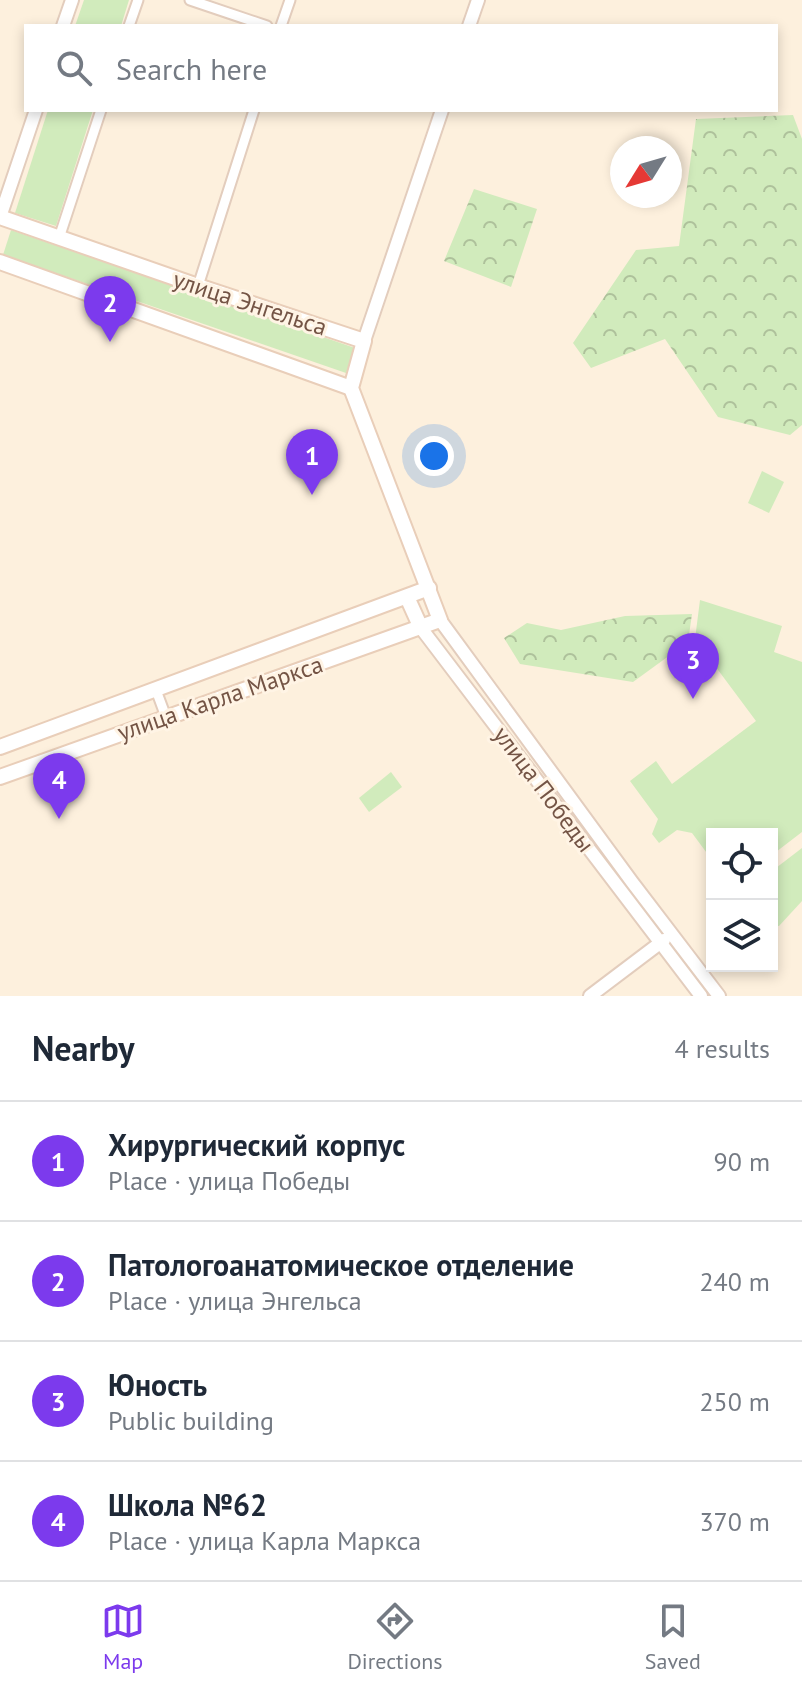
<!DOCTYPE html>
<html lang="en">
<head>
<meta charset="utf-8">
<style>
  body { margin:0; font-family:"PT Sans",sans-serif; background:#f6f6f7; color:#1f2937 }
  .controls { position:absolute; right:24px; bottom:24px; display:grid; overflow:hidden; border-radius:0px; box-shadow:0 4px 12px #0003 }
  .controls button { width:72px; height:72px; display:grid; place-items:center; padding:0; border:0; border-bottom:2px solid #e0e1e3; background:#fff; color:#1f2937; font:40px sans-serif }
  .compass { position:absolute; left:610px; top:136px; width:72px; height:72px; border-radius:50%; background:#fff; box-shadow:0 4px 12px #0003; rotate:233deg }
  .you { position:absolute; left:434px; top:456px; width:28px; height:28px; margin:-20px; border:6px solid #fff; border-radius:50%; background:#1a73e8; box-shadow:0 0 0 12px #1a73e833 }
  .badge { display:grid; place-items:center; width:52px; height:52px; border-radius:50%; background:#7c3aed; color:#fff; font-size:26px; font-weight:700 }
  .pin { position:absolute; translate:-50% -66px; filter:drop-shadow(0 2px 4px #0008) }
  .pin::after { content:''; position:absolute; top:42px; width:28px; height:24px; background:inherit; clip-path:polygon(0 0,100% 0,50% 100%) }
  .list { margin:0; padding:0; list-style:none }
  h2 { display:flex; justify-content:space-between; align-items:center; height:104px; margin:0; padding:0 32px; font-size:34px }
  h2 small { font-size:26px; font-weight:400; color:#747a83 }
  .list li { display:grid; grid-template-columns:52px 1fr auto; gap:24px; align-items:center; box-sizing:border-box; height:120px; padding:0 32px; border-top:2px solid #e0e1e3 }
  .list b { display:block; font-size:30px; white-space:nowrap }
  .list p { margin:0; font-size:26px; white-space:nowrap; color:#747a83 }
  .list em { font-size:26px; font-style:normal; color:#747a83 }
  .icon { flex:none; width:44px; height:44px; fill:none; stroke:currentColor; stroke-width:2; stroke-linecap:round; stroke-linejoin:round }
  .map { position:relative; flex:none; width:802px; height:996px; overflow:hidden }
  .search { position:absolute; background:#fff; box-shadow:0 4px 12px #0003; left:24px; right:24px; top:24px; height:88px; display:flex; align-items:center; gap:20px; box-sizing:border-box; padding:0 28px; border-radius:0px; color:#747a83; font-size:30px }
  .sheet { height:584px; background:#fff }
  nav { display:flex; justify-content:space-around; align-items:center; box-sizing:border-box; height:112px; border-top:2px solid #e0e1e3; background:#fff; font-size:22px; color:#747a83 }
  nav a { display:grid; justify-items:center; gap:4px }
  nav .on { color:#7c3aed }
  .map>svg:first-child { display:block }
  .green { fill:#d1ebbc }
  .forest { fill:url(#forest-crowns) }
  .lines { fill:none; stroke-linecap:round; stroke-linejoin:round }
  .minor-casing { stroke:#e3cdbd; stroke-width:13 }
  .tertiary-casing { stroke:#e3cdbd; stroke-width:16 }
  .secondary-casing { stroke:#e9ceb9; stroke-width:18 }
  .minor { stroke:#fff; stroke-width:9 }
  .tertiary { stroke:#fff; stroke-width:12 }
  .secondary { stroke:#fff; stroke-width:14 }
  .labels { text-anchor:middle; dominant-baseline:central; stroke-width:6; stroke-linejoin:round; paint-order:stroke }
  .street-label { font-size:24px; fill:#745445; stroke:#fff4e5 }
</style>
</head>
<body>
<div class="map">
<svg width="802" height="996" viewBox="0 0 802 996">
  <defs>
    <pattern id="forest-crowns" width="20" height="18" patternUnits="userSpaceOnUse" patternTransform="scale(2)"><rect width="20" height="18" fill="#d1ebbc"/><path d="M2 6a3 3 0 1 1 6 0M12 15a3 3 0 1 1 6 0" fill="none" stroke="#aec19b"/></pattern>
  </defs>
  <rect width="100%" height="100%" fill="#fdf0dd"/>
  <g class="green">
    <path d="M84,0H129L121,26H75Z"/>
    <path d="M48,110H93L56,226L15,213Z"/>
    <path d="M11,230L355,348L346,373L3,255Z"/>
    <path d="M762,471L784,482L769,513L748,503Z"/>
    <path d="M700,600L782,626L774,652L802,662V832L772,855V834H712V860L692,833L677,830L659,843L652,834L658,819L630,781L656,761L672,784L756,721L695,639Z"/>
    <path d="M391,772L402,787L369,812L359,798Z"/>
    <path d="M802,848V901L779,926H772V871Z"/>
  </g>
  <g class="forest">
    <path d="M793,115L802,139V425L790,435L718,417L665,339L591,368L573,343L636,250L679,246L696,119Z"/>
    <path d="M474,189L537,209L511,287L444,261Z"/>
    <path d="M692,614L688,642L633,682L520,664L504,638L527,623L561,630L625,616Z"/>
  </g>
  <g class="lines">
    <defs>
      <g id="minor">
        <path d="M190,0L267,26"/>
        <path d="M129,26L138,0"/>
        <path d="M281,26L290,0"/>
        <path d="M59,238L101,110"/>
        <path d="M198,286L254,110"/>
        <path d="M156,690L166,717"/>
      </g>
      <g id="tertiary">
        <path d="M63,26L72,0"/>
        <path d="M469,26L478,0"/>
        <path d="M0,217L36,110"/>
        <path d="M364,341L442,110"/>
        <path d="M440,620L632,882L719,996"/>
        <path d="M421,628L701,996"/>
        <path d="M590,996L664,940"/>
      </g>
      <g id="secondary">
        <path d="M0,217L198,286L364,341L351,388L440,620L0,777"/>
        <path d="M0,262L351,388"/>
        <path d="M407,597L421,628"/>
        <path d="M0,747L429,588"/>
      </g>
    </defs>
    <use href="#minor" class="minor-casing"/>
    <use href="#tertiary" class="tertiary-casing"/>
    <use href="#secondary" class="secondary-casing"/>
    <use href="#minor" class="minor"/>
    <use href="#tertiary" class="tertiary"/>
    <use href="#secondary" class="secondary"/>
  </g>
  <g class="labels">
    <g class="street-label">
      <text transform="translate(250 303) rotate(18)">улица Энгельса</text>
      <text transform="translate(220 698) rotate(-19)">улица Карла Маркса</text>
      <text transform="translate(544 789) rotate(53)">улица Победы</text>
    </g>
  </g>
</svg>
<div class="controls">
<button><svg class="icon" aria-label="locate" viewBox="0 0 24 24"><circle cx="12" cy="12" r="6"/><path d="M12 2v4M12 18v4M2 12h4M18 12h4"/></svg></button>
<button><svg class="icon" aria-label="layers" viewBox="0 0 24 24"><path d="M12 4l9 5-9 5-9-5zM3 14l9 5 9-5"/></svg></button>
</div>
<svg class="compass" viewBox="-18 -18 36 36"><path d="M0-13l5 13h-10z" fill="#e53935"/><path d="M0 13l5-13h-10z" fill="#747a83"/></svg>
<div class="you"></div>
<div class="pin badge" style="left:312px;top:495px">1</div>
<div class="pin badge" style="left:110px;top:342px">2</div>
<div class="pin badge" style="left:693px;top:699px">3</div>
<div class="pin badge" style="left:59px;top:819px">4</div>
<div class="search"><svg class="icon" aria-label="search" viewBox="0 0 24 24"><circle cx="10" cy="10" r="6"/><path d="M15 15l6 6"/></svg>Search here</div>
</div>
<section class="sheet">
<h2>Nearby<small>4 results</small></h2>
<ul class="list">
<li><span class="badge">1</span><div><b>Хирургический корпус</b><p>Place · улица Победы</p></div><em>90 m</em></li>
<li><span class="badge">2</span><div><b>Патологоанатомическое отделение</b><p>Place · улица Энгельса</p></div><em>240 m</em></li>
<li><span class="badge">3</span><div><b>Юность</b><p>Public building</p></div><em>250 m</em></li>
<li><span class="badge">4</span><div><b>Школа №62</b><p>Place · улица Карла Маркса</p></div><em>370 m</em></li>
</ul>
</section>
<nav>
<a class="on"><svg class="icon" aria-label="map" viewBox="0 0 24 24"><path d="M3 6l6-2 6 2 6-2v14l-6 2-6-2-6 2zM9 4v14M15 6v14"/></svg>Map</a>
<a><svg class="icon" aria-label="directions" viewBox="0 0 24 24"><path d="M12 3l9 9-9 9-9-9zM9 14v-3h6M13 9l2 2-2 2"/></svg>Directions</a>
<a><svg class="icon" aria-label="saved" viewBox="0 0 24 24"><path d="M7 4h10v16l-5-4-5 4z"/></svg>Saved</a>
</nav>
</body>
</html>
